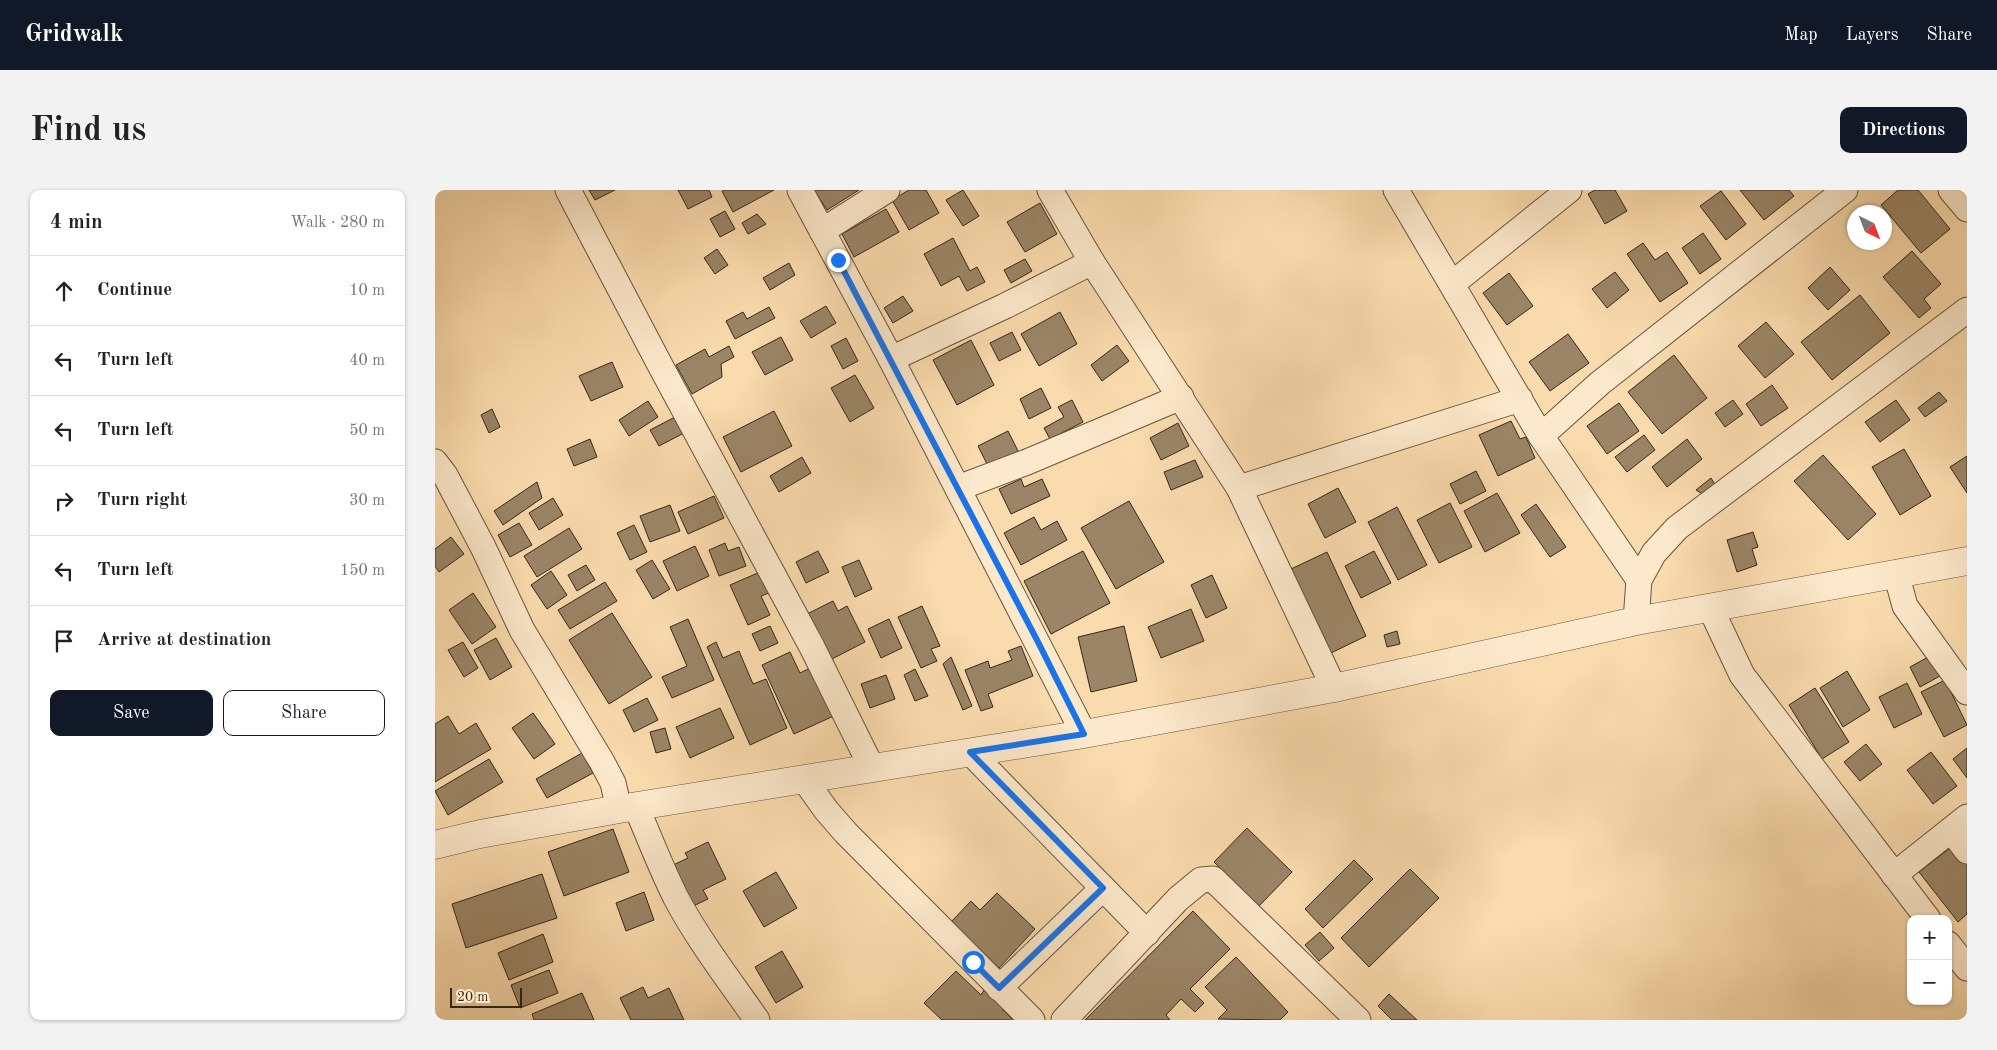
<!DOCTYPE html>
<html lang="en">
<head>
<meta charset="utf-8">
<style>
  body { margin:0; font-family:"Old Standard TT",serif; background:#f2f2f2; color:#222 }
  .controls { position:absolute; right:15px; bottom:15px; display:grid; overflow:hidden; border-radius:10px; box-shadow:0 1px 4px #0004 }
  .controls button { width:45px; height:45px; display:grid; place-items:center; padding:0; border:0; border-bottom:1px solid #e0e0e0; background:#fff; color:#222; font:25px sans-serif }
  .compass { position:absolute; left:1412px; top:15px; width:45px; height:45px; border-radius:50%; background:#fff; box-shadow:0 1px 4px #0004; rotate:138deg }
  .scale { position:absolute; left:15px; bottom:12px; width:72px; box-sizing:border-box; padding-left:5px; border:2px solid #34281a; border-top:0; font-size:14px; line-height:18px; white-space:nowrap; color:#34281a; -webkit-text-stroke:4px #fce8ca; paint-order:stroke }
  .stop { position:absolute; width:15px; height:15px; margin:-11px; border:4px solid #1a73e8; border-radius:50%; background:#fff }
  .stop.end { background:#1a73e8; border-color:#fff; box-shadow:0 1px 5px #0008 }
  .list { margin:0; padding:0; list-style:none }
  h2 { display:flex; justify-content:space-between; align-items:center; height:65px; margin:0; padding:0 20px; font-size:21px }
  h2 small { font-size:16px; font-weight:400; color:#767676 }
  .list li { display:grid; grid-template-columns:32px 1fr auto; gap:15px; align-items:center; box-sizing:border-box; height:70px; padding:0 20px; border-top:1px solid #e0e0e0 }
  .list b { display:block; font-size:19px; white-space:nowrap }
  .list em { font-size:16px; font-style:normal; color:#767676 }
  .actions { display:flex; gap:10px; padding:15px 20px }
  .actions a { flex:1; padding:11px 0; border:1px solid #111827; border-radius:10px; text-align:center; font-size:18px; color:#111827 }
  .actions .main { background:#111827; color:#fff }
  .icon { flex:none; width:28px; height:28px; fill:none; stroke:currentColor; stroke-width:2; stroke-linecap:round; stroke-linejoin:round }
  .map { position:relative; flex:none; width:1532px; height:830px; overflow:hidden; border-radius:10px }
  header { display:flex; align-items:center; gap:30px; box-sizing:border-box; height:70px; padding:0 25px; background:#111827; color:#fff }
  header strong { font-size:24px }
  nav { display:flex; gap:28px; margin-inline-start:auto; font-size:18px }
  .intro { display:flex; align-items:center; justify-content:space-between; box-sizing:border-box; height:120px; padding:0 30px }
  h1 { margin:0; font-size:35px }
  .button { padding:12px 22px; border-radius:10px; background:#111827; color:#fff; font-size:18px; font-weight:700 }
  main { display:flex; gap:30px; padding:0 30px }
  aside { flex:1; background:#fff; border-radius:10px; box-shadow:0 1px 4px #0004 }
  .map>svg:first-child { display:block }
  .building { fill:#9b8566; stroke:#34281a }
  .lines { fill:none; stroke-linecap:round; stroke-linejoin:round }
  .minor-casing { stroke:#66553f; stroke-width:27 }
  .tertiary-casing { stroke:#66553f; stroke-width:29 }
  .minor { stroke:#fce8ca; stroke-width:25 }
  .tertiary { stroke:#fce8ca; stroke-width:28 }
  .route { stroke:#1a73e8; stroke-width:6 }
</style>
</head>
<body>
<header>
<strong>Gridwalk</strong>
<nav><a>Map</a><a>Layers</a><a>Share</a></nav>
</header>
<div class="intro"><h1>Find us</h1><a class="button">Directions</a></div>
<main>
<aside>
<h2>4 min<small>Walk · 280 m</small></h2>
<ul class="list">
<li><svg class="icon" aria-label="ahead" viewBox="0 0 24 24"><path d="M12 20V5M6 11l6-6 6 6"/></svg><div><b>Continue</b></div><em>10 m</em></li>
<li><svg class="icon" aria-label="left" viewBox="0 0 24 24"><path d="M17 20v-9H6M10 6l-5 5 5 5"/></svg><div><b>Turn left</b></div><em>40 m</em></li>
<li><svg class="icon" aria-label="left" viewBox="0 0 24 24"><path d="M17 20v-9H6M10 6l-5 5 5 5"/></svg><div><b>Turn left</b></div><em>50 m</em></li>
<li><svg class="icon" aria-label="right" viewBox="0 0 24 24"><path d="M7 20v-9h11M14 6l5 5-5 5"/></svg><div><b>Turn right</b></div><em>30 m</em></li>
<li><svg class="icon" aria-label="left" viewBox="0 0 24 24"><path d="M17 20v-9H6M10 6l-5 5 5 5"/></svg><div><b>Turn left</b></div><em>150 m</em></li>
<li><svg class="icon" aria-label="arrive" viewBox="0 0 24 24"><path d="M6 21V4h12l-3 4 3 4H6"/></svg><div><b>Arrive at destination</b></div></li>
</ul>
<div class="actions"><a class="main">Save</a><a>Share</a></div>
</aside>
<div class="map">
<svg width="1532" height="830" viewBox="0 0 1532 830">
  <rect width="100%" height="100%" fill="#fadbad"/>
  <filter id="stains"><feTurbulence type="fractalNoise" baseFrequency=".004" numOctaves="4"/><feColorMatrix values="0 0 0 0 .2 0 0 0 0 .09 0 0 0 0 .02 0 0 0 .5 -.17"/></filter>
  <radialGradient id="worn" r=".72"><stop offset=".6" stop-color="#630" stop-opacity="0"/><stop offset="1" stop-color="#630" stop-opacity=".3"/></radialGradient>
  <g class="building">
    <path d="M154,0H180L160,10Z"/>
    <path d="M243,0H274L277,7L253,19Z"/>
    <path d="M289,0H339L298,22L287,1Z"/>
    <path d="M379,0H424L392,20Z"/>
    <path d="M474,0H491L504,23L474,40L457,10Z"/>
    <path d="M528,0L544,26L528,36L511,10Z"/>
    <path d="M1160,0H1180L1192,21L1170,34L1153,4Z"/>
    <path d="M1305,0H1354L1359,6L1329,30Z"/>
    <path d="M1463,0H1483L1515,39L1486,63L1446,15Z"/>
    <path d="M1286,1L1311,34L1291,50L1265,16Z"/>
    <path d="M605,13L622,44L590,62L572,32Z"/>
    <path d="M451,19L464,42L419,67L407,44Z"/>
    <path d="M290,21L300,39L285,47L275,29Z"/>
    <path d="M322,24L331,34L313,44L307,33Z"/>
    <path d="M1268,43L1286,69L1265,84L1247,58Z"/>
    <path d="M518,48L535,81L542,77L550,92L532,101L524,86L506,96L489,64Z"/>
    <path d="M1208,53L1220,70L1232,62L1253,93L1225,112L1192,64Z"/>
    <path d="M282,59L293,75L280,84L269,68Z"/>
    <path d="M1477,61L1506,94L1489,109L1496,118L1484,128L1448,87Z"/>
    <path d="M590,69L597,81L576,93L569,80Z"/>
    <path d="M354,73L360,85L335,100L328,88Z"/>
    <path d="M1395,77L1415,100L1393,120L1373,98Z"/>
    <path d="M1180,82L1194,100L1172,118L1157,99Z"/>
    <path d="M1074,83L1098,116L1072,135L1048,103Z"/>
    <path d="M1425,105L1455,143L1397,190L1366,152Z"/>
    <path d="M468,106L478,121L458,133L449,118Z"/>
    <path d="M391,116L401,133L376,148L365,131Z"/>
    <path d="M334,117L340,128L300,149L291,131L308,122L312,129Z"/>
    <path d="M625,122L642,154L604,176L586,144Z"/>
    <path d="M1331,132L1359,164L1330,188L1303,156Z"/>
    <path d="M577,142L586,160L564,171L555,153Z"/>
    <path d="M1133,144L1154,173L1115,201L1094,172Z"/>
    <path d="M346,147L358,170L330,185L317,162Z"/>
    <path d="M411,148L423,171L408,179L396,156Z"/>
    <path d="M536,150L559,195L522,215L498,170Z"/>
    <path d="M682,155L694,171L667,191L656,175Z"/>
    <path d="M294,156L299,167L286,174L287,187L257,204L241,175L270,159L274,167Z"/>
    <path d="M1239,165L1272,208L1227,244L1193,202Z"/>
    <path d="M177,172L188,197L156,211L144,186Z"/>
    <path d="M420,185L439,218L415,232L396,198Z"/>
    <path d="M1337,195L1353,218L1326,236L1311,214Z"/>
    <path d="M606,198L616,218L594,229L585,209Z"/>
    <path d="M1504,202L1512,211L1490,227L1483,218Z"/>
    <path d="M637,210L648,232L615,249L609,238L629,227L623,217Z"/>
    <path d="M1298,210L1308,224L1290,237L1280,223Z"/>
    <path d="M1461,210L1475,230L1445,252L1430,232Z"/>
    <path d="M213,211L223,227L194,246L184,230Z"/>
    <path d="M1184,213L1204,241L1172,264L1152,236Z"/>
    <path d="M57,219L65,237L54,243L46,225Z"/>
    <path d="M339,221L357,256L306,282L288,247Z"/>
    <path d="M242,226L251,242L224,256L215,240Z"/>
    <path d="M1076,231L1085,249L1091,247L1100,268L1063,286L1044,245Z"/>
    <path d="M743,233L754,256L726,270L715,248Z"/>
    <path d="M573,241L584,263L554,278L543,256Z"/>
    <path d="M1209,245L1220,260L1192,282L1180,267Z"/>
    <path d="M155,249L162,267L139,276L132,259Z"/>
    <path d="M1252,249L1267,269L1232,297L1217,277Z"/>
    <path d="M1469,259L1496,306L1465,325L1437,277Z"/>
    <path d="M1388,265L1441,324L1413,350L1359,291Z"/>
    <path d="M1532,266V303L1515,277Z"/>
    <path d="M367,267L376,283L344,302L335,286Z"/>
    <path d="M760,270L768,287L736,300L729,282Z"/>
    <path d="M1041,281L1051,301L1025,314L1015,294Z"/>
    <path d="M1276,288L1281,296L1269,305L1261,300Z"/>
    <path d="M586,289L589,297L607,289L615,306L576,324L564,299Z"/>
    <path d="M102,292L107,308L68,335L59,321Z"/>
    <path d="M903,298L921,332L890,348L873,314Z"/>
    <path d="M1062,303L1085,343L1050,362L1029,321Z"/>
    <path d="M279,306L289,328L253,344L243,322Z"/>
    <path d="M118,308L128,325L104,340L94,323Z"/>
    <path d="M694,311L729,372L681,399L646,338Z"/>
    <path d="M1015,313L1037,357L1004,373L982,330Z"/>
    <path d="M1101,314L1131,357L1115,367L1086,325Z"/>
    <path d="M235,315L245,341L215,352L205,326Z"/>
    <path d="M962,317L992,375L963,390L933,332Z"/>
    <path d="M599,327L606,340L622,331L632,350L586,375L569,343Z"/>
    <path d="M84,333L97,355L75,367L63,345Z"/>
    <path d="M199,335L212,362L195,370L182,343Z"/>
    <path d="M134,338L147,359L102,387L89,366Z"/>
    <path d="M1318,342L1323,357L1317,359L1322,375L1302,382L1292,350Z"/>
    <path d="M16,347L29,364L4,382L0,376V359Z"/>
    <path d="M290,353L293,361L304,357L311,376L284,386L274,360Z"/>
    <path d="M260,356L274,386L242,401L228,371Z"/>
    <path d="M383,361L394,382L371,393L361,372Z"/>
    <path d="M648,361L675,413L616,444L589,391Z"/>
    <path d="M939,361L956,393L926,408L910,376Z"/>
    <path d="M892,362L931,446L896,463L856,379Z"/>
    <path d="M217,370L235,399L218,409L201,380Z"/>
    <path d="M424,370L437,399L420,407L407,377Z"/>
    <path d="M151,375L160,390L142,401L133,385Z"/>
    <path d="M116,381L132,405L112,419L96,395Z"/>
    <path d="M325,382L334,403L326,406L335,425L313,435L295,395Z"/>
    <path d="M777,385L792,418L771,428L756,395Z"/>
    <path d="M170,392L182,411L135,439L123,420Z"/>
    <path d="M38,403L61,437L37,454L14,420Z"/>
    <path d="M398,411L403,421L412,416L430,452L395,470L372,424Z"/>
    <path d="M487,416L505,456L496,459L502,471L486,478L463,427Z"/>
    <path d="M756,419L769,451L726,468L713,437Z"/>
    <path d="M177,423L217,487L174,514L134,450Z"/>
    <path d="M253,429L279,490L237,508L227,487L252,476L235,437Z"/>
    <path d="M454,429L467,458L446,468L433,439Z"/>
    <path d="M335,436L343,453L325,461L317,444Z"/>
    <path d="M689,436L702,491L656,502L643,447Z"/>
    <path d="M962,441L965,454L952,457L949,445Z"/>
    <path d="M61,448L77,477L55,490L39,460Z"/>
    <path d="M28,452L43,478L29,487L13,460Z"/>
    <path d="M281,452L288,468L304,461L318,494L331,489L352,538L315,555L272,457Z"/>
    <path d="M586,456L598,486L553,504L558,517L546,521L530,480L553,471L555,478L577,470L573,461Z"/>
    <path d="M355,462L365,483L379,476L401,525L359,544L327,475Z"/>
    <path d="M1495,466L1505,486L1485,497L1475,477Z"/>
    <path d="M516,467L537,516L528,520L508,474Z"/>
    <path d="M480,479L493,506L480,511L469,485Z"/>
    <path d="M1412,481L1435,520L1408,537L1385,498Z"/>
    <path d="M451,485L460,509L435,518L426,494Z"/>
    <path d="M1510,490L1532,535L1509,547L1486,502Z"/>
    <path d="M1472,493L1487,524L1459,538L1444,507Z"/>
    <path d="M1380,498L1414,552L1387,569L1354,515Z"/>
    <path d="M212,508L223,530L199,542L188,520Z"/>
    <path d="M285,518L299,548L255,568L241,537Z"/>
    <path d="M98,523L120,554L99,569L77,538Z"/>
    <path d="M13,526L24,544L41,533L56,559L0,592V534Z"/>
    <path d="M230,538L236,559L221,563L215,542Z"/>
    <path d="M1431,554L1447,574L1425,591L1409,572Z"/>
    <path d="M1532,558V588L1518,569Z"/>
    <path d="M1496,562L1522,596L1498,614L1472,580Z"/>
    <path d="M147,563L158,583L112,608L101,589Z"/>
    <path d="M54,569L68,592L13,625L0,601Z"/>
    <path d="M812,638L857,682L824,716L779,672Z"/>
    <path d="M178,639L194,682L129,706L113,662Z"/>
    <path d="M273,652L291,689L268,700L273,709L256,717L236,676L253,668L250,663Z"/>
    <path d="M1519,655L1532,672V724L1523,732L1484,682Z"/>
    <path d="M919,670L938,689L888,738L870,719Z"/>
    <path d="M975,679L1004,708L934,777L906,748Z"/>
    <path d="M341,682L362,718L329,737L308,701Z"/>
    <path d="M107,684L122,728L31,758L17,714Z"/>
    <path d="M209,702L219,730L191,741L181,713Z"/>
    <path d="M562,703L600,739L564,778L516,732L536,711L545,720Z"/>
    <path d="M758,721L795,759L755,799L769,813L760,822L746,809L731,825L735,830H650Z"/>
    <path d="M885,742L899,758L884,771L870,755Z"/>
    <path d="M108,744L118,772L74,790L63,763Z"/>
    <path d="M347,761L368,797L341,813L320,777Z"/>
    <path d="M801,767L853,822L845,830L783,829L792,820L770,797Z"/>
    <path d="M114,780L123,803L85,818L76,795Z"/>
    <path d="M521,781L546,805L552,795L572,814L567,819L578,830H507L489,813Z"/>
    <path d="M208,797L213,808L234,798L249,830H196L185,808Z"/>
    <path d="M147,803L159,830H99L97,824Z"/>
    <path d="M954,804L982,830H957L943,816Z"/>
  </g>
  <g class="lines">
    <defs>
      <g id="minor">
        <path d="M133,0L225,175L377,457L437,578"/>
        <path d="M365,0L456,169L649,544"/>
        <path d="M615,0L657,72L804,298L899,498"/>
        <path d="M961,0L1106,246L1204,390"/>
        <path d="M1516,0L1532,19"/>
        <path d="M387,41L452,0"/>
        <path d="M1017,94L1134,0"/>
        <path d="M456,169L570,116L657,72"/>
        <path d="M1106,246L1165,193L1410,0"/>
        <path d="M0,272L10,285L48,357L87,440L167,572L178,593L184,619"/>
        <path d="M523,298L592,272L746,207"/>
        <path d="M804,298L1085,209"/>
        <path d="M1461,383L1470,416L1532,502"/>
        <path d="M1275,417L1307,485L1493,729"/>
        <path d="M1201,431L1204,390L1219,363L1242,338L1532,120"/>
        <path d="M535,562L712,743"/>
        <path d="M369,589L391,620L411,643L597,830"/>
        <path d="M201,616C214,647 226,678 241,708C264,751 294,790 322,830"/>
        <path d="M1516,640L1532,661"/>
        <path d="M1459,685L1532,627"/>
        <path d="M1513,754L1532,778"/>
        <path d="M564,798L668,698"/>
        <path d="M629,830L743,709L766,690L778,689L923,830"/>
      </g>
      <path id="tertiary" d="M0,655L45,644L184,619L649,544L899,498L1201,431L1532,371"/>
    </defs>
    <use href="#minor" class="minor-casing"/>
    <use href="#tertiary" class="tertiary-casing"/>
    <use href="#minor" class="minor"/>
    <use href="#tertiary" class="tertiary"/>
  </g>
  <g class="lines">
    <path class="route" d="M403,70L603,452L649,544L535,562L668,698L564,798L538,772"/>
  </g>
  <rect width="100%" height="100%" filter="url(#stains)"/>
  <rect width="100%" height="100%" fill="url(#worn)"/>
</svg>
<div class="controls">
<button>+</button>
<button>−</button>
</div>
<svg class="compass" viewBox="-18 -18 36 36"><path d="M0-13l5 13h-10z" fill="#e53935"/><path d="M0 13l5-13h-10z" fill="#767676"/></svg>
<div class="scale">20 m</div>
<div class="stop" style="left:538px;top:772px"></div>
<div class="stop end" style="left:403px;top:70px"></div>
</div>
</main>
</body>
</html>
